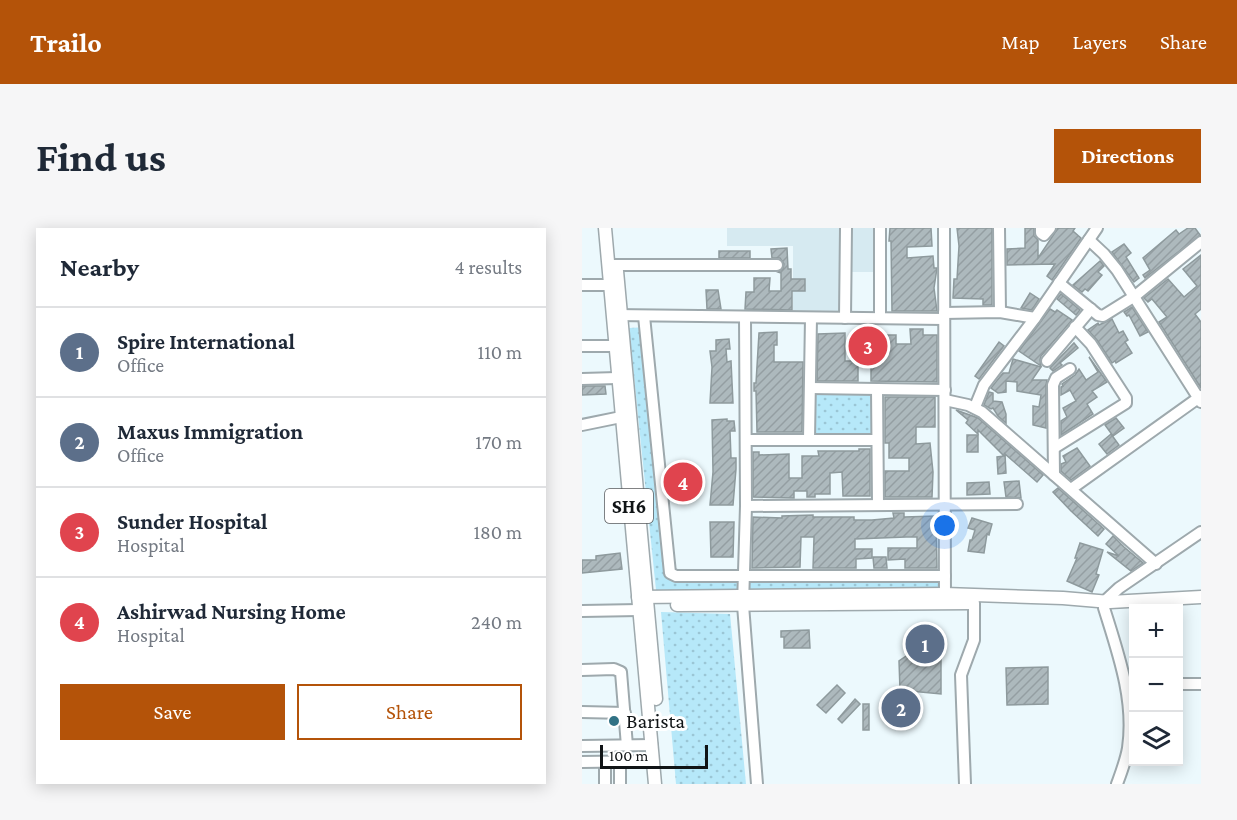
<!DOCTYPE html>
<html lang="en">
<head>
<meta charset="utf-8">
<style>
  body { margin:0; font-family:"Crimson Pro",serif; background:#f6f6f7; color:#1f2937 }
  .controls { position:absolute; right:18px; bottom:18px; display:grid; overflow:hidden; border-radius:0px; box-shadow:0 3px 15px #0003 }
  .controls button { width:54px; height:54px; display:grid; place-items:center; padding:0; border:0; border-bottom:2px solid #e0e1e3; background:#fff; color:#1f2937; font:30px sans-serif }
  .scale { position:absolute; left:18px; bottom:15px; width:108px; box-sizing:border-box; padding-left:6px; border:3px solid #101416; border-top:0; font-size:16px; line-height:21px; white-space:nowrap; color:#101416; -webkit-text-stroke:4px #fff; paint-order:stroke }
  .you { position:absolute; left:363px; top:298px; width:21px; height:21px; margin:-15px; border:4px solid #fff; border-radius:50%; background:#1a73e8; box-shadow:0 0 0 9px #1a73e833 }
  .badge { display:grid; place-items:center; width:39px; height:39px; border-radius:50%; background:#b45309; color:#fff; font-size:20px; font-weight:700 }
  .pin { position:absolute; translate:-50% -50%; border:3px solid #fff; box-shadow:0 2px 6px #0006 }
  .list { margin:0; padding:0; list-style:none }
  h2 { display:flex; justify-content:space-between; align-items:center; height:78px; margin:0; padding:0 24px; font-size:26px }
  h2 small { font-size:20px; font-weight:400; color:#747a83 }
  .list li { display:grid; grid-template-columns:39px 1fr auto; gap:18px; align-items:center; box-sizing:border-box; height:90px; padding:0 24px; border-top:2px solid #e0e1e3 }
  .list b { display:block; font-size:22px; white-space:nowrap }
  .list p { margin:0; font-size:20px; white-space:nowrap; color:#747a83 }
  .list em { font-size:20px; font-style:normal; color:#747a83 }
  .actions { display:flex; gap:12px; padding:18px 24px }
  .actions a { flex:1; padding:14px 0; border:2px solid #b45309; border-radius:0px; text-align:center; font-size:21px; color:#b45309 }
  .actions .main { background:#b45309; color:#fff }
  .icon { flex:none; width:33px; height:33px; fill:none; stroke:currentColor; stroke-width:2; stroke-linecap:round; stroke-linejoin:round }
  .map { position:relative; flex:none; width:619px; height:556px; overflow:hidden; border-radius:0px }
  header { display:flex; align-items:center; gap:36px; box-sizing:border-box; height:84px; padding:0 30px; background:#b45309; color:#fff }
  header strong { font-size:28px }
  nav { display:flex; gap:33px; margin-inline-start:auto; font-size:21px }
  .intro { display:flex; align-items:center; justify-content:space-between; box-sizing:border-box; height:144px; padding:0 36px }
  h1 { margin:0; font-size:42px }
  .button { padding:15px 27px; border-radius:0px; background:#b45309; color:#fff; font-size:21px; font-weight:700 }
  main { display:flex; gap:36px; padding:0 36px }
  aside { flex:1; background:#fff; border-radius:0px; box-shadow:0 3px 15px #0003 }
  .map>svg:first-child { display:block }
  .built { fill:#d6eaf1 }
  .grass { fill:url(#grass-dots) }
  .building { fill:url(#building-hatch); stroke:#8e9a9d; stroke-width:1.5 }
  .lines { fill:none; stroke-linecap:round; stroke-linejoin:round }
  .minor-casing { stroke:#9ea9ad; stroke-width:14 }
  .major-casing { stroke:#9ea9ad; stroke-width:15 }
  .minor { stroke:#fff; stroke-width:10 }
  .major { stroke:#fff; stroke-width:12 }
  .poi-dot { fill:#317285; stroke:#fff; stroke-width:2 }
  .labels { text-anchor:middle; dominant-baseline:central; stroke-width:6; stroke-linejoin:round; paint-order:stroke }
  .shield { fill:#fff; stroke:#585a5c; stroke-width:1.5 }
  .shield-label { font-size:20px; font-weight:bold; fill:#101416 }
  .poi-label { font-size:21px; fill:#101416; stroke:#fff; text-anchor:start }
</style>
</head>
<body>
<header>
<strong>Trailo</strong>
<nav><a>Map</a><a>Layers</a><a>Share</a></nav>
</header>
<div class="intro"><h1>Find us</h1><a class="button">Directions</a></div>
<main>
<aside>
<h2>Nearby<small>4 results</small></h2>
<ul class="list">
<li><span class="badge" style="background:#5c6f8a">1</span><div><b>Spire International</b><p>Office</p></div><em>110 m</em></li>
<li><span class="badge" style="background:#5c6f8a">2</span><div><b>Maxus Immigration</b><p>Office</p></div><em>170 m</em></li>
<li><span class="badge" style="background:#e0444e">3</span><div><b>Sunder Hospital</b><p>Hospital</p></div><em>180 m</em></li>
<li><span class="badge" style="background:#e0444e">4</span><div><b>Ashirwad Nursing Home</b><p>Hospital</p></div><em>240 m</em></li>
</ul>
<div class="actions"><a class="main">Save</a><a>Share</a></div>
</aside>
<div class="map">
<svg width="619" height="556" viewBox="0 0 619 556">
  <defs>
    <pattern id="grass-dots" width="8" height="8" patternUnits="userSpaceOnUse" patternTransform="scale(1.5)"><rect width="8" height="8" fill="#b6e8f9"/><path d="M2 2h.1M6 6h.1" fill="none" stroke="#9bc6d5" stroke-width="1.8" stroke-linecap="round"/></pattern>
    <pattern id="building-hatch" width="6" height="6" patternUnits="userSpaceOnUse" patternTransform="scale(1.5)"><rect width="6" height="6" fill="#adb9bd"/><path d="M-1 1l2-2M0 6l6-6M5 7l2-2" fill="none" stroke="#949ea2"/></pattern>
  </defs>
  <rect width="100%" height="100%" fill="#ecf9fd"/>
  <path class="built" d="M145,0H292V44H266V83H211V18H145Z"/>
  <g class="grass">
    <path d="M66,99L90,350H160L161,363L74,362L47,100Z"/>
    <path d="M233,164H291V208L233,207Z"/>
    <path d="M168,350L356,351V362L168,363Z"/>
    <path d="M79,384L148,386L164,556H94Z"/>
  </g>
  <g class="building">
    <path d="M308,0H349L350,18L325,19V30L351,28L352,40H355L352,60L355,83H310L309,13H307Z"/>
    <path d="M375,0H410V77H401V71L371,70L372,51H375L377,18Z"/>
    <path d="M443,0H452V8L456,12V30L476,0H493L491,3L499,10L470,52L465,48L473,36L425,37V21L443,20Z"/>
    <path d="M606,0H613L618,7L563,50L561,47L568,42L561,30L594,2L597,6Z"/>
    <path d="M542,16L549,25L544,29L557,50L552,54L530,24Z"/>
    <path d="M205,20L206,41H209V51H223V63H210V82L163,81L164,64H172V50H188L187,63H199V45L196,44L201,41L202,36L198,30H190L189,21Z"/>
    <rect x="137" y="23" width="31" height="7"/>
    <path d="M619,27V81L613,86L619,94V160L577,94L585,89L570,71L566,74L562,70L586,51L602,69L615,58L601,41Z"/>
    <path d="M518,33L522,38L516,44L520,47L506,63L503,61L500,64L491,57Z"/>
    <path d="M124,62H136L139,81H125Z"/>
    <path d="M448,65L457,71L450,82L439,80Z"/>
    <path d="M479,66L498,82L494,87L475,71Z"/>
    <path d="M550,79L566,104L558,108L547,87L545,88L542,84Z"/>
    <path d="M468,81L473,84L475,82L490,92L459,128L458,132L459,138L437,123Z"/>
    <path d="M530,91L537,105L541,103L546,112L543,114L550,125L534,135L533,133L530,135L515,112L506,102L516,95L517,97Z"/>
    <path d="M328,101H341V107H355V154L289,153V128H275V109L301,110V107H314V116H329Z"/>
    <path d="M195,104V117H192V134H221L220,204H175L174,163H172V155H174L177,105Z"/>
    <path d="M263,105V133H276V153H235L236,106Z"/>
    <path d="M147,111L148,121H144L145,134L149,133L151,175H128L130,139L128,123H134V112Z"/>
    <path d="M417,114L422,118L397,151L393,148Z"/>
    <path d="M492,115L496,120L478,135L480,137L471,143L468,140Z"/>
    <path d="M507,129L525,154L510,163L515,169L505,176L511,186L479,207V193L485,189L481,180L494,173L488,162L479,167V159L481,158L480,156L493,147L497,141L504,152L516,144Z"/>
    <path d="M431,131L459,139L450,152H465L464,157V200L451,197V178L457,179L459,167L435,163V154L424,153V164L416,165L409,160L421,145H427Z"/>
    <path d="M0,158H23L24,166L0,167Z"/>
    <path d="M407,164L411,165V173L420,174L424,186V195L416,188L411,180L409,181L402,177Z"/>
    <path d="M303,169H353V199H334V216L348,215L351,244L350,269H303V243H327V230H307V215H303Z"/>
    <path d="M374,182L396,190L461,247L455,254L423,226L424,245L416,246L415,229L422,228L396,202V206L384,195L386,192Z"/>
    <path d="M534,190L542,200L531,208L523,197Z"/>
    <path d="M145,191V193H152L153,203H148L149,230H154V241L151,277H128L131,244L130,192Z"/>
    <path d="M529,206L537,217L525,226L517,216Z"/>
    <rect x="385" y="207" width="11" height="17"/>
    <path d="M495,220L508,238L489,252L479,243V236L484,234L481,228Z"/>
    <path d="M277,221H288V268H261L260,244L248,245V266H233V269H225V263H212V270L171,269V224H177V227L207,226V250H220V228H237L236,223H277Z"/>
    <path d="M89,244H117L118,260H89Z"/>
    <path d="M437,253L439,270L424,269L422,254Z"/>
    <path d="M407,254L408,266L385,267V255Z"/>
    <path d="M476,260L522,301L516,308L489,283L471,264Z"/>
    <path d="M311,285H322V289L354,288L355,340H323V331L306,332V320H335V309H324L273,311V321H290V330L274,331V340H231L232,309H219L218,339L170,340L171,289L200,290V288L231,287V289H272V292H290L312,290Z"/>
    <path d="M390,290L410,296L407,307L405,306L402,325L386,323L388,312H390L393,302L386,300Z"/>
    <path d="M128,294H152L151,329H129Z"/>
    <path d="M531,308L542,319L561,335L549,343L525,324L537,328L524,316Z"/>
    <path d="M498,315L521,322L514,346L517,347L510,364L485,353L495,330H493Z"/>
    <path d="M38,325L40,341L0,345V332H14V328Z"/>
    <path d="M291,329H304L305,340H292Z"/>
    <path d="M227,402L228,420H202V409H199V403Z"/>
    <path d="M354,402L359,425V466L318,462L317,433L330,424L326,404Z"/>
    <path d="M466,439V476L425,477L424,440Z"/>
    <path d="M255,457L263,465L244,485L235,477Z"/>
    <path d="M321,466L322,494L316,495L315,467Z"/>
    <path d="M273,471L278,476L260,495L256,491Z"/>
    <rect x="281" y="476" width="6" height="26"/>
  </g>
  <g class="lines">
    <defs>
      <g id="minor">
        <path d="M298,0V90"/>
        <path d="M362,0L363,375"/>
        <path d="M417,0L418,84"/>
        <path d="M459,0V5L462,7L468,0"/>
        <path d="M507,12L522,26L535,42L619,174"/>
        <path d="M26,37H195"/>
        <path d="M477,55L516,87L521,88L553,68L619,14"/>
        <path d="M0,57H28"/>
        <path d="M362,85L418,84L453,90"/>
        <path d="M32,87L362,91"/>
        <path d="M62,88L88,345L94,348H363"/>
        <path d="M163,89L164,278L161,377L175,556"/>
        <path d="M263,90L264,0"/>
        <path d="M0,118H32"/>
        <path d="M465,133L509,81"/>
        <path d="M0,151L35,150"/>
        <path d="M228,160L363,162"/>
        <path d="M295,161L296,277"/>
        <path d="M363,172L386,177L400,184L574,336"/>
        <path d="M393,179L402,157L453,90L515,0"/>
        <path d="M0,197L39,189"/>
        <path d="M227,211L229,90"/>
        <path d="M164,212H295"/>
        <path d="M472,220L544,175V170L509,116L493,99"/>
        <path d="M472,247L471,157L474,150L488,141"/>
        <path d="M489,261L619,168"/>
        <path d="M164,278L435,276"/>
        <path d="M0,383L57,382"/>
        <path d="M0,442L32,441L39,444L45,518"/>
        <path d="M596,456H619"/>
        <path d="M0,484L43,485"/>
        <path d="M0,518L70,517"/>
        <path d="M0,534L71,533"/>
        <path d="M23,534V556"/>
        <path d="M38,534V556"/>
        <path d="M383,556L379,447L392,412V375"/>
        <path d="M535,556C539,545 544,532 546,520C553,472 536,425 522,380L523,373L537,360L619,304"/>
      </g>
      <g id="major">
        <path d="M23,0L73,556"/>
        <path d="M35,43L74,471"/>
        <path d="M56,369L363,366L481,370L528,374L619,369"/>
        <path d="M95,377L390,375"/>
      </g>
    </defs>
    <use href="#minor" class="minor-casing"/>
    <use href="#major" class="major-casing"/>
    <use href="#minor" class="minor"/>
    <use href="#major" class="major"/>
  </g>
  <circle class="poi-dot" cx="32" cy="493" r="6"/>
  <g class="labels">
    <rect class="shield" x="23" y="261" width="48" height="34" rx="4.5"/>
    <g class="shield-label">
      <text x="47" y="278">SH6</text>
    </g>
    <g class="poi-label">
      <text x="44" y="493">Barista</text>
    </g>
  </g>
</svg>
<div class="controls">
<button>+</button>
<button>−</button>
<button><svg class="icon" aria-label="layers" viewBox="0 0 24 24"><path d="M12 4l9 5-9 5-9-5zM3 14l9 5 9-5"/></svg></button>
</div>
<div class="scale">100 m</div>
<div class="you"></div>
<div class="pin badge" style="left:343px;top:416px;background:#5c6f8a">1</div>
<div class="pin badge" style="left:319px;top:480px;background:#5c6f8a">2</div>
<div class="pin badge" style="left:286px;top:118px;background:#e0444e">3</div>
<div class="pin badge" style="left:101px;top:254px;background:#e0444e">4</div>
</div>
</main>
</body>
</html>
